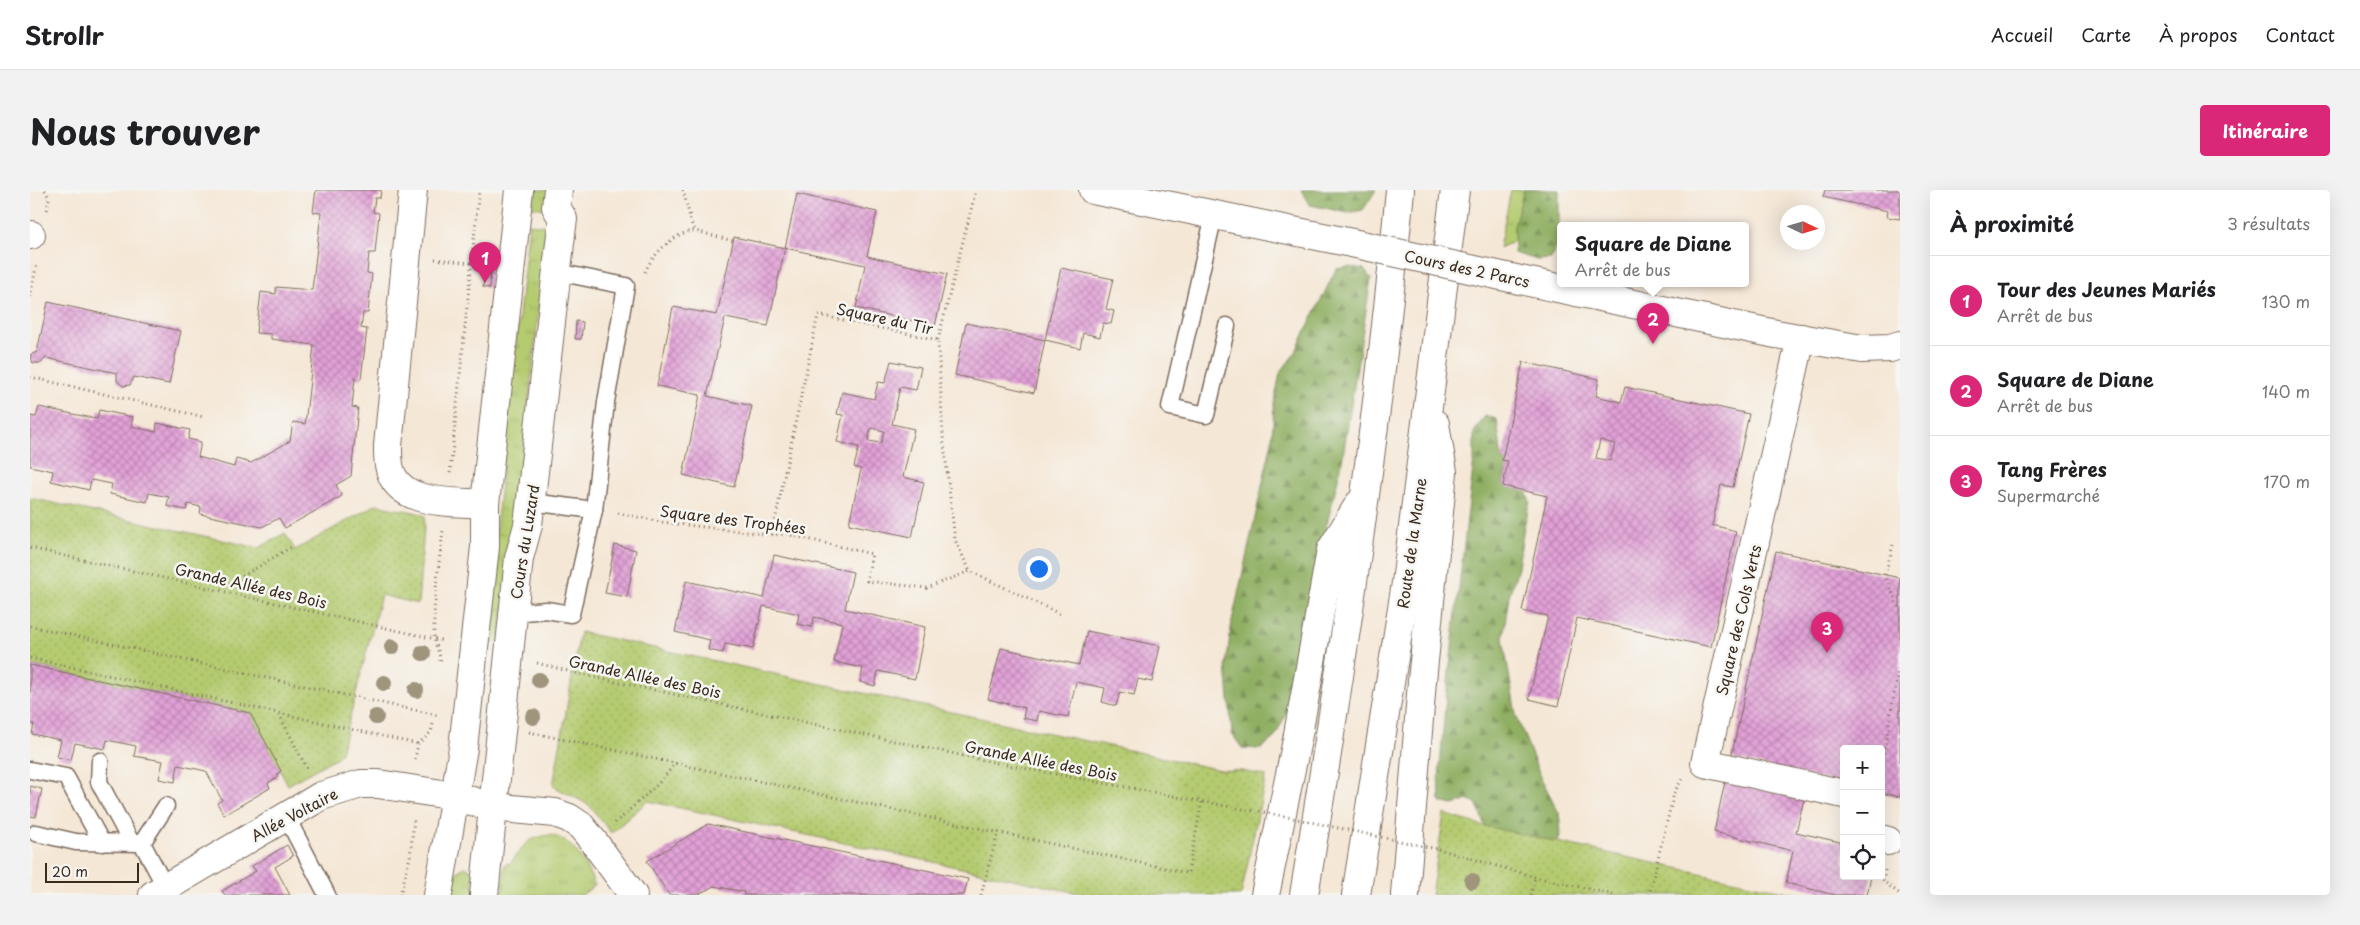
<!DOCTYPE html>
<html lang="fr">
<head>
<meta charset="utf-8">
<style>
  body { margin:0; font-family:"Playpen Sans",sans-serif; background:#f2f2f2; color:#202124 }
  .controls { position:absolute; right:15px; bottom:15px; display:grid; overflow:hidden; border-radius:5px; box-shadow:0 5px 20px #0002 }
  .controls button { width:45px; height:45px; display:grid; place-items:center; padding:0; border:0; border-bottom:1px solid #e0e0e0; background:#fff; color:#202124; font:25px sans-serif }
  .compass { position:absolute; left:1750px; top:15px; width:45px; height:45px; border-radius:50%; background:#fff; box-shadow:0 5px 20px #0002; rotate:94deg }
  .scale { position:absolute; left:15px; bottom:12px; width:94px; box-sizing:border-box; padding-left:5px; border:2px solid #3b2a1e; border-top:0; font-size:14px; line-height:18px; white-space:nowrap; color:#3b2a1e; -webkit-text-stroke:4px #f6f6f2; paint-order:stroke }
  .you { position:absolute; left:1008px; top:378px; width:18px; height:18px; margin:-12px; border:4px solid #fff; border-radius:50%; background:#1a73e8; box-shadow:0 0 0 8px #1a73e833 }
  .badge { display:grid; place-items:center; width:32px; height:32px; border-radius:50%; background:#db2777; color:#fff; font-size:16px; font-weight:700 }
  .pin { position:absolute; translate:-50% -41px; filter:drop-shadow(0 1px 2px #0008) }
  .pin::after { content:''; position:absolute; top:26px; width:18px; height:15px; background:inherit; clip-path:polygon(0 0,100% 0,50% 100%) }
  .popup { position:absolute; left:1527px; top:32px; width:192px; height:65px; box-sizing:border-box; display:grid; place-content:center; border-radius:5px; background:#fff; filter:drop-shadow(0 1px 4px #0005); font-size:16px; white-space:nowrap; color:#757577 }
  .popup b { font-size:19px; color:#202124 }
  .popup::after { content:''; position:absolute; left:50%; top:100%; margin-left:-10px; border:10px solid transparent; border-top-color:#fff }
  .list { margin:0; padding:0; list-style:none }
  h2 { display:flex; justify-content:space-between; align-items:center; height:65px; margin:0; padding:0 20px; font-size:21px }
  h2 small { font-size:16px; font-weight:400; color:#757577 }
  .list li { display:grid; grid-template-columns:32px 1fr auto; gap:15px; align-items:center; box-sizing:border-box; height:90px; padding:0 20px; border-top:1px solid #e0e0e0 }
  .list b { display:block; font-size:19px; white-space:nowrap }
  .list p { margin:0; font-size:16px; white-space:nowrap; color:#757577 }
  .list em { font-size:16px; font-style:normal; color:#757577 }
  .icon { flex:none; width:28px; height:28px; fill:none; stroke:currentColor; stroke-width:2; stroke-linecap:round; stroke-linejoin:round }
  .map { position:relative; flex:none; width:1870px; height:705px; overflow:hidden; border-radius:5px }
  header { display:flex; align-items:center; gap:30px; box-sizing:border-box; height:70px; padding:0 25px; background:#fff; border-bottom:1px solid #e0e0e0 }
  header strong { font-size:24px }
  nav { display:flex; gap:28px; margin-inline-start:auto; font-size:18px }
  .intro { display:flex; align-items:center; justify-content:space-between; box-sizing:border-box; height:120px; padding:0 30px }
  h1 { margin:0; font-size:35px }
  .button { padding:12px 22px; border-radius:5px; background:#db2777; color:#fff; font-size:18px; font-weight:700 }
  main { display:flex; gap:30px; padding:0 30px }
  aside { flex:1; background:#fff; border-radius:5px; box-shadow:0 5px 20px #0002 }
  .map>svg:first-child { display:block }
  .grass { fill:url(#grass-tufts); stroke:#787a46 }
  .forest { fill:url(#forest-firs); stroke:#656c40 }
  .park { fill:url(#park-dots); stroke:#787a46 }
  .building { fill:url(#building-cross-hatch); fill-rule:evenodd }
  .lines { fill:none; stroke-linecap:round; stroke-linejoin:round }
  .service-casing { stroke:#7c6c5e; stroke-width:19 }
  .minor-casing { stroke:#7c6c5e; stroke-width:30 }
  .trunk-casing { stroke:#7c6c5e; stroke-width:30 }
  .path { stroke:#7c6c5e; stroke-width:3; stroke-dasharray:1 4; stroke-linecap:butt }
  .service { stroke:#fff; stroke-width:16 }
  .minor { stroke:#fff; stroke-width:28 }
  .trunk { stroke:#fff; stroke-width:28 }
  .minor-bridge-casing { stroke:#7c6c5e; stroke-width:30; stroke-linecap:butt }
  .path-bridge { stroke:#7c6c5e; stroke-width:3; stroke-dasharray:1 4; stroke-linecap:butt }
  .minor-bridge { stroke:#fff; stroke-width:28 }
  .tree { fill:#9f957c }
  .labels { text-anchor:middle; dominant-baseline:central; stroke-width:5; stroke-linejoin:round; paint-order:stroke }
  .street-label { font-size:15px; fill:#3b2a1e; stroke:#f6f6f2 }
</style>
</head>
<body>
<header>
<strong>Strollr</strong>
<nav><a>Accueil</a><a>Carte</a><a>À propos</a><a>Contact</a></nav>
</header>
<div class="intro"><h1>Nous trouver</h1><a class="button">Itinéraire</a></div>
<main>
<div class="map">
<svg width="1870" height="705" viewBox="0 0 1870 705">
  <defs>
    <pattern id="grass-tufts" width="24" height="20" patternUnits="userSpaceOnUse" patternTransform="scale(1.25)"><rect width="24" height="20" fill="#b4cb6f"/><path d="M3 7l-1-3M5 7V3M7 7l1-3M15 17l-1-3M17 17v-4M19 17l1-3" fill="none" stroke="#9cae60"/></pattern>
    <pattern id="forest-firs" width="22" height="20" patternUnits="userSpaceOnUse" patternTransform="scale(1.25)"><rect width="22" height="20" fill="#8faf62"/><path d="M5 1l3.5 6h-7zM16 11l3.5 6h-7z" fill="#768f50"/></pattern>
    <pattern id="park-dots" width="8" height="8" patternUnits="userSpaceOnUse" patternTransform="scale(1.25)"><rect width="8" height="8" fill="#b4cb6f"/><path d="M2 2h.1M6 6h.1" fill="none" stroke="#9cae60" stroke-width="1.8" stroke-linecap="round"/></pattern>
    <pattern id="building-cross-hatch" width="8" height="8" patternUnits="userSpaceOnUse" patternTransform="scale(1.25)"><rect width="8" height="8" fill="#e2a0d7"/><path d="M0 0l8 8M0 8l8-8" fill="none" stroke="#b883ae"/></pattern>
  </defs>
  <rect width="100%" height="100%" fill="#f6f6f2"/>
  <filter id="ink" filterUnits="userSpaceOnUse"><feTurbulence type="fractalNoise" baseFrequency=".02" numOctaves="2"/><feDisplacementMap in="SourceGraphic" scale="10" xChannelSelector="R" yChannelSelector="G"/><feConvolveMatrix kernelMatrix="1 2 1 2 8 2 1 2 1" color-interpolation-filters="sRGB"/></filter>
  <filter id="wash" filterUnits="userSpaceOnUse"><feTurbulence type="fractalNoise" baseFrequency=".0096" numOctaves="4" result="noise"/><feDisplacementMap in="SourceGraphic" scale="20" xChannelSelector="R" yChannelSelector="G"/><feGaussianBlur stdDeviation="1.12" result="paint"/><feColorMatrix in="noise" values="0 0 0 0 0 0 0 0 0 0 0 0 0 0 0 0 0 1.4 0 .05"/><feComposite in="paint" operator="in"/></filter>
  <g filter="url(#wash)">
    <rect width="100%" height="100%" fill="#f5e7d6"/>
    <g class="grass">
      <path d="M503,0H521L519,19L501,17Z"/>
      <path d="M1481,0H1518L1509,41L1469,58Z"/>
      <path d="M499,34L517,36L503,175L470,454L454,450Z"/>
      <path d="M520,645C546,651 554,673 565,695L552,705H472L475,674L481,673C494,654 497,648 520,645Z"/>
      <path d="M435,677L443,681L444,705H422L426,682Z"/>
    </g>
    <g class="forest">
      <path d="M1271,0H1346L1333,20L1318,23L1280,15Z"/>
      <path d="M1494,0H1529V47L1521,69L1507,70L1484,63V36Z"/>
      <path d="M1318,77L1334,79L1341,89L1312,272L1284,388L1264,507L1245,547L1231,559L1212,558L1202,544L1196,475L1202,431L1242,251L1244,213L1250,183L1265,163L1306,79Z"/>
      <path d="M1455,226L1467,229L1472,270L1478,271L1473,295L1496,301L1500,312L1494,336L1488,378L1479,406L1473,448L1486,525L1511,588L1529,623L1531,643L1525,660L1460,649L1446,613L1439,610L1423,615L1410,612L1409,587L1415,517L1444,269V242Z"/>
    </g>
    <g class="park">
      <path d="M0,308L229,358L255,343L265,360L347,314C362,321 380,318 395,326L388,414L351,405L311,562L307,567L258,595L220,523L0,475Z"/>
      <path d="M550,442L1191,580L1212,581L1236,586L1211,705H1057L618,611L581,643L559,615L523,596Z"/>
      <path d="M1414,624L1454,636L1771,705H1401Z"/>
    </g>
    <g id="blocks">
      <g class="building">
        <path d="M286,0H351L350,8H345L343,22L349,23L345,63H339L337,83L342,84L338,123H333L331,138L337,139L331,189L325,188L322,217L328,218L321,286L306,295L312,306L255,338L249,328L232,337L170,324L171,317L158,314L156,320L137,316L139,307L119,303L117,312L80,304L82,294L61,290L59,300L21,291L23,281L0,276V226L6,227L9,217L67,229L69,220L103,227L101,236L126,242L127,233L160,240L158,249L171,252L168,267L204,277L206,269L221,273L260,251L263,232L275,234L284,155L241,149V144L226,143L231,102L246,104V97L282,100L291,23L283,22Z"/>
        <path d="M1795,0H1870V29L1857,27L1858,21L1793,7Z"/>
        <path d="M767,4L847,22L837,66L917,84L905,136L826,118L835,75L755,58Z"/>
        <path d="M704,47L755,58L738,136L695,128L677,206L722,216L704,297L653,285L670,205L627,196L643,117L687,125Z"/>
        <path d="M1031,78L1083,89L1076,119L1084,121L1081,134L1073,133L1070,147L1053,143L1050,158L1015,150Z"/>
        <path d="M455,80H461L460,98L453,97Z"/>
        <path d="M18,112L151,141L139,194L104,187L100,195L93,196L87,191V183L16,168L11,173H3L0,165L7,162Z"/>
        <path d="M546,131L553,132L551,149H545Z"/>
        <path d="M936,133L1015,150L1004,203L925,185Z"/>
        <path d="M861,171L891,177L886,200L870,197L862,234L884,239L873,287L894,292L882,347L819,334L831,279L824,277L829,257L807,252L813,225L807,224L812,202L844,209L848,192L855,193ZM841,238L854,241L851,253L838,251Z"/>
        <path d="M1493,172L1569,189L1566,206L1591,212L1595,197L1719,224L1703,297L1691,295L1682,335L1706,341L1681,457L1547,428L1528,516L1499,509L1518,426L1492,421L1517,306L1473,296L1478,271L1472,270ZM1570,250L1585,254L1580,271L1566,268Z"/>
        <path d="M585,355L606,360L597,407L575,403Z"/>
        <path d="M1746,361L1870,388V607L1851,603V559H1814V594L1701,568Z"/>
        <path d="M744,365L823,382L815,419L895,437L885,489L848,481L845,496L830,492L833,478L804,472L812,433L784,427L782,437L767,434L769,424L733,416L723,459L695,454L693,463L678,460L680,450L645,442L656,391L734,408Z"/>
        <path d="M1057,441L1130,456L1122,492L1108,489L1104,505L1090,502L1086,516L1072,512L1075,498L1046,492L1038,527L1009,521L1007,531L993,528L995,518L958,509L971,458L1049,475Z"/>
        <path d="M0,475L220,523L251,581L247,584L248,587L238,593L240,598L194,625L187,613L192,610L176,581L148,575L145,592L129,589L133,571L104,566L106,556L77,550L75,559L45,553L41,570L27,567L31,550L2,544L4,534L0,533Z"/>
        <path d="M1695,592L1774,609L1766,642L1814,653V686H1841L1837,705H1805L1756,693L1763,661L1684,642Z"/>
        <path d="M0,596L12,599L6,627L0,626Z"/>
        <path d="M678,634L938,689L934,705H713L714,702L684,696L667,705H639L617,671Z"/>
        <path d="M257,655L263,666L245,677L260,705H195L192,701L226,681L222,676Z"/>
      </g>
    </g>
  </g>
  <g filter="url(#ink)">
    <use href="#blocks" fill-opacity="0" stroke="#7c6c5e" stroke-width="1"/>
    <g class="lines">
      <defs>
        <g id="service">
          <path d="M1184,25L1140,217L1176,225L1197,136"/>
          <path d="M501,312L564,320"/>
          <path d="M483,423L516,420L541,424L564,320L576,212L596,96L527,82"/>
          <path d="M70,571L69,592L101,652"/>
          <path d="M0,580L36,587L72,653"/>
          <path d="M256,626L297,705"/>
          <path d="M6,643L46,652L112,653L136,698"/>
          <path d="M112,653L136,616"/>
        </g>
        <g id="minor">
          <path d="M383,0L358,256C358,262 358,269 359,275C366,317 423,311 455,314"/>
          <path d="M1063,0L1322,53"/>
          <path d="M0,45H1"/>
          <path d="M1490,90L1746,144L1832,159L1860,158L1870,155"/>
          <path d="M1771,148L1675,573L1814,604"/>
          <path d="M1851,649L1858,651"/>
          <path d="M123,705L291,606L331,594H348L425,606L462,617L525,623L539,628L551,636L564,652L603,705"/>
          <path d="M408,705L433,558L455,357V314L489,0"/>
          <path d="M454,705L489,368L498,335L531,44L533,29L526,17L528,0"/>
        </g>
        <g id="trunk">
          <path d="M1235,705L1267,550L1301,360L1329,314"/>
          <path d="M1274,705C1313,471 1348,236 1370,0"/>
          <path d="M1326,705L1376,393L1425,0"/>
          <path d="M1375,705L1392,491L1413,282L1405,234"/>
        </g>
      </defs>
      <use href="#service" class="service-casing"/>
      <use href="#minor" class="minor-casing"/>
      <use href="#trunk" class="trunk-casing"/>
      <g class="path">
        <path d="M15,0L19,8L17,22"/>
        <path d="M653,0L662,35L666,41L703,51"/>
        <path d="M405,69L441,73"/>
        <path d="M615,82C622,65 646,40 666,41"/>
        <path d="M0,107L7,73"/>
        <path d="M908,150L946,0"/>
        <path d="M0,187L174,227"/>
        <path d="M420,283L449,0"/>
        <path d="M588,323L631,332L742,345L756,344L842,364L837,391L897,398L940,381L1032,425"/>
        <path d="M742,345L788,125L908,150L913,246L925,350L940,381"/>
        <path d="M1863,355L1855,385L1870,421"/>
        <path d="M0,358L414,451"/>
        <path d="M191,399L263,356"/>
        <path d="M0,436L407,525"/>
        <path d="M0,468L388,554"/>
        <path d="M410,471C410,461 404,454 404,444C403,410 409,375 413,341"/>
        <path d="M507,473L553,485L977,575L1223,621"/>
        <path d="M249,524L277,579"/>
        <path d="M499,542L1158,683L1172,612"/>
        <path d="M385,569L388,554L401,542L403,534"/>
        <path d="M1851,578L1870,472"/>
        <path d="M585,633L627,595L646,573"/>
        <path d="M1408,659L1505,687L1586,705"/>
        <path d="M1855,680L1853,691L1870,704"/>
        <path d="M370,705L380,667L384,630"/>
        <path d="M951,705L968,642"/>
        <path d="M1501,705L1505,687"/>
        <path d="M1619,705L1644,603L1652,589"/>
      </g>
      <use href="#service" class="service"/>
      <use href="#minor" class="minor"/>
      <use href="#trunk" class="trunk"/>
      <defs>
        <path id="minor-bridge" d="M1322,53L1490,90"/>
      </defs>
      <use href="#minor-bridge" class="minor-bridge-casing"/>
      <path class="path-bridge" d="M1229,621L1407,659"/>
      <use href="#minor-bridge" class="minor-bridge"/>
    </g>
    <g class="tree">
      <circle cx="362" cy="457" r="8"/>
      <circle cx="393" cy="463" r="8"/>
      <circle cx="509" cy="490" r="8"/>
      <circle cx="354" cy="493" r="8"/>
      <circle cx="386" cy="500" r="8"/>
      <circle cx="346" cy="527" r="8"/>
      <circle cx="503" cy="527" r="8"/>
      <circle cx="1442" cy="691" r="8"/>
    </g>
  </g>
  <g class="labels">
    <g class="street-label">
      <text transform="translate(1437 78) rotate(12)">Cours des 2 Parcs</text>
      <text transform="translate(855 128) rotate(12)">Square du Tir</text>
      <text transform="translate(703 329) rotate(7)">Square des Trophées</text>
      <text transform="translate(494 352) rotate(-81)">Cours du Luzard</text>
      <text transform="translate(1381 353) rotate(-82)">Route de la Marne</text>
      <text transform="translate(221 395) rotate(13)">Grande Allée des Bois</text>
      <text transform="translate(1708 430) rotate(-77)">Square des Cols Verts</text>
      <text transform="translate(615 486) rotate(12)">Grande Allée des Bois</text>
      <text transform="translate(1011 570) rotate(11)">Grande Allée des Bois</text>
      <text transform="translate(264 624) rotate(-28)">Allée Voltaire</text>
    </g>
  </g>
</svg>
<div class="controls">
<button>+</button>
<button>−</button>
<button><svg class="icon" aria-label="locate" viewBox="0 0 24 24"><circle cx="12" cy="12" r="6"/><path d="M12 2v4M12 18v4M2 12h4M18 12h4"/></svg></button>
</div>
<svg class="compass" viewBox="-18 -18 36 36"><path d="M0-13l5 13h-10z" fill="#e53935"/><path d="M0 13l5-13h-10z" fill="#757577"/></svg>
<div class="scale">20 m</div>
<div class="you"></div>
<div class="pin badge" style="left:455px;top:93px">1</div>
<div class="pin badge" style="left:1623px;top:154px">2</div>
<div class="popup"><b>Square de Diane</b>Arrêt de bus</div>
<div class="pin badge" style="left:1797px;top:463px">3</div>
</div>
<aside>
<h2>À proximité<small>3 résultats</small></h2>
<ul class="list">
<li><span class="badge">1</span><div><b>Tour des Jeunes Mariés</b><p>Arrêt de bus</p></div><em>130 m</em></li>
<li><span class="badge">2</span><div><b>Square de Diane</b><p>Arrêt de bus</p></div><em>140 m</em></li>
<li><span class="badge">3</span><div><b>Tang Frères</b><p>Supermarché</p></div><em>170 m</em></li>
</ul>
</aside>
</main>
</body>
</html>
